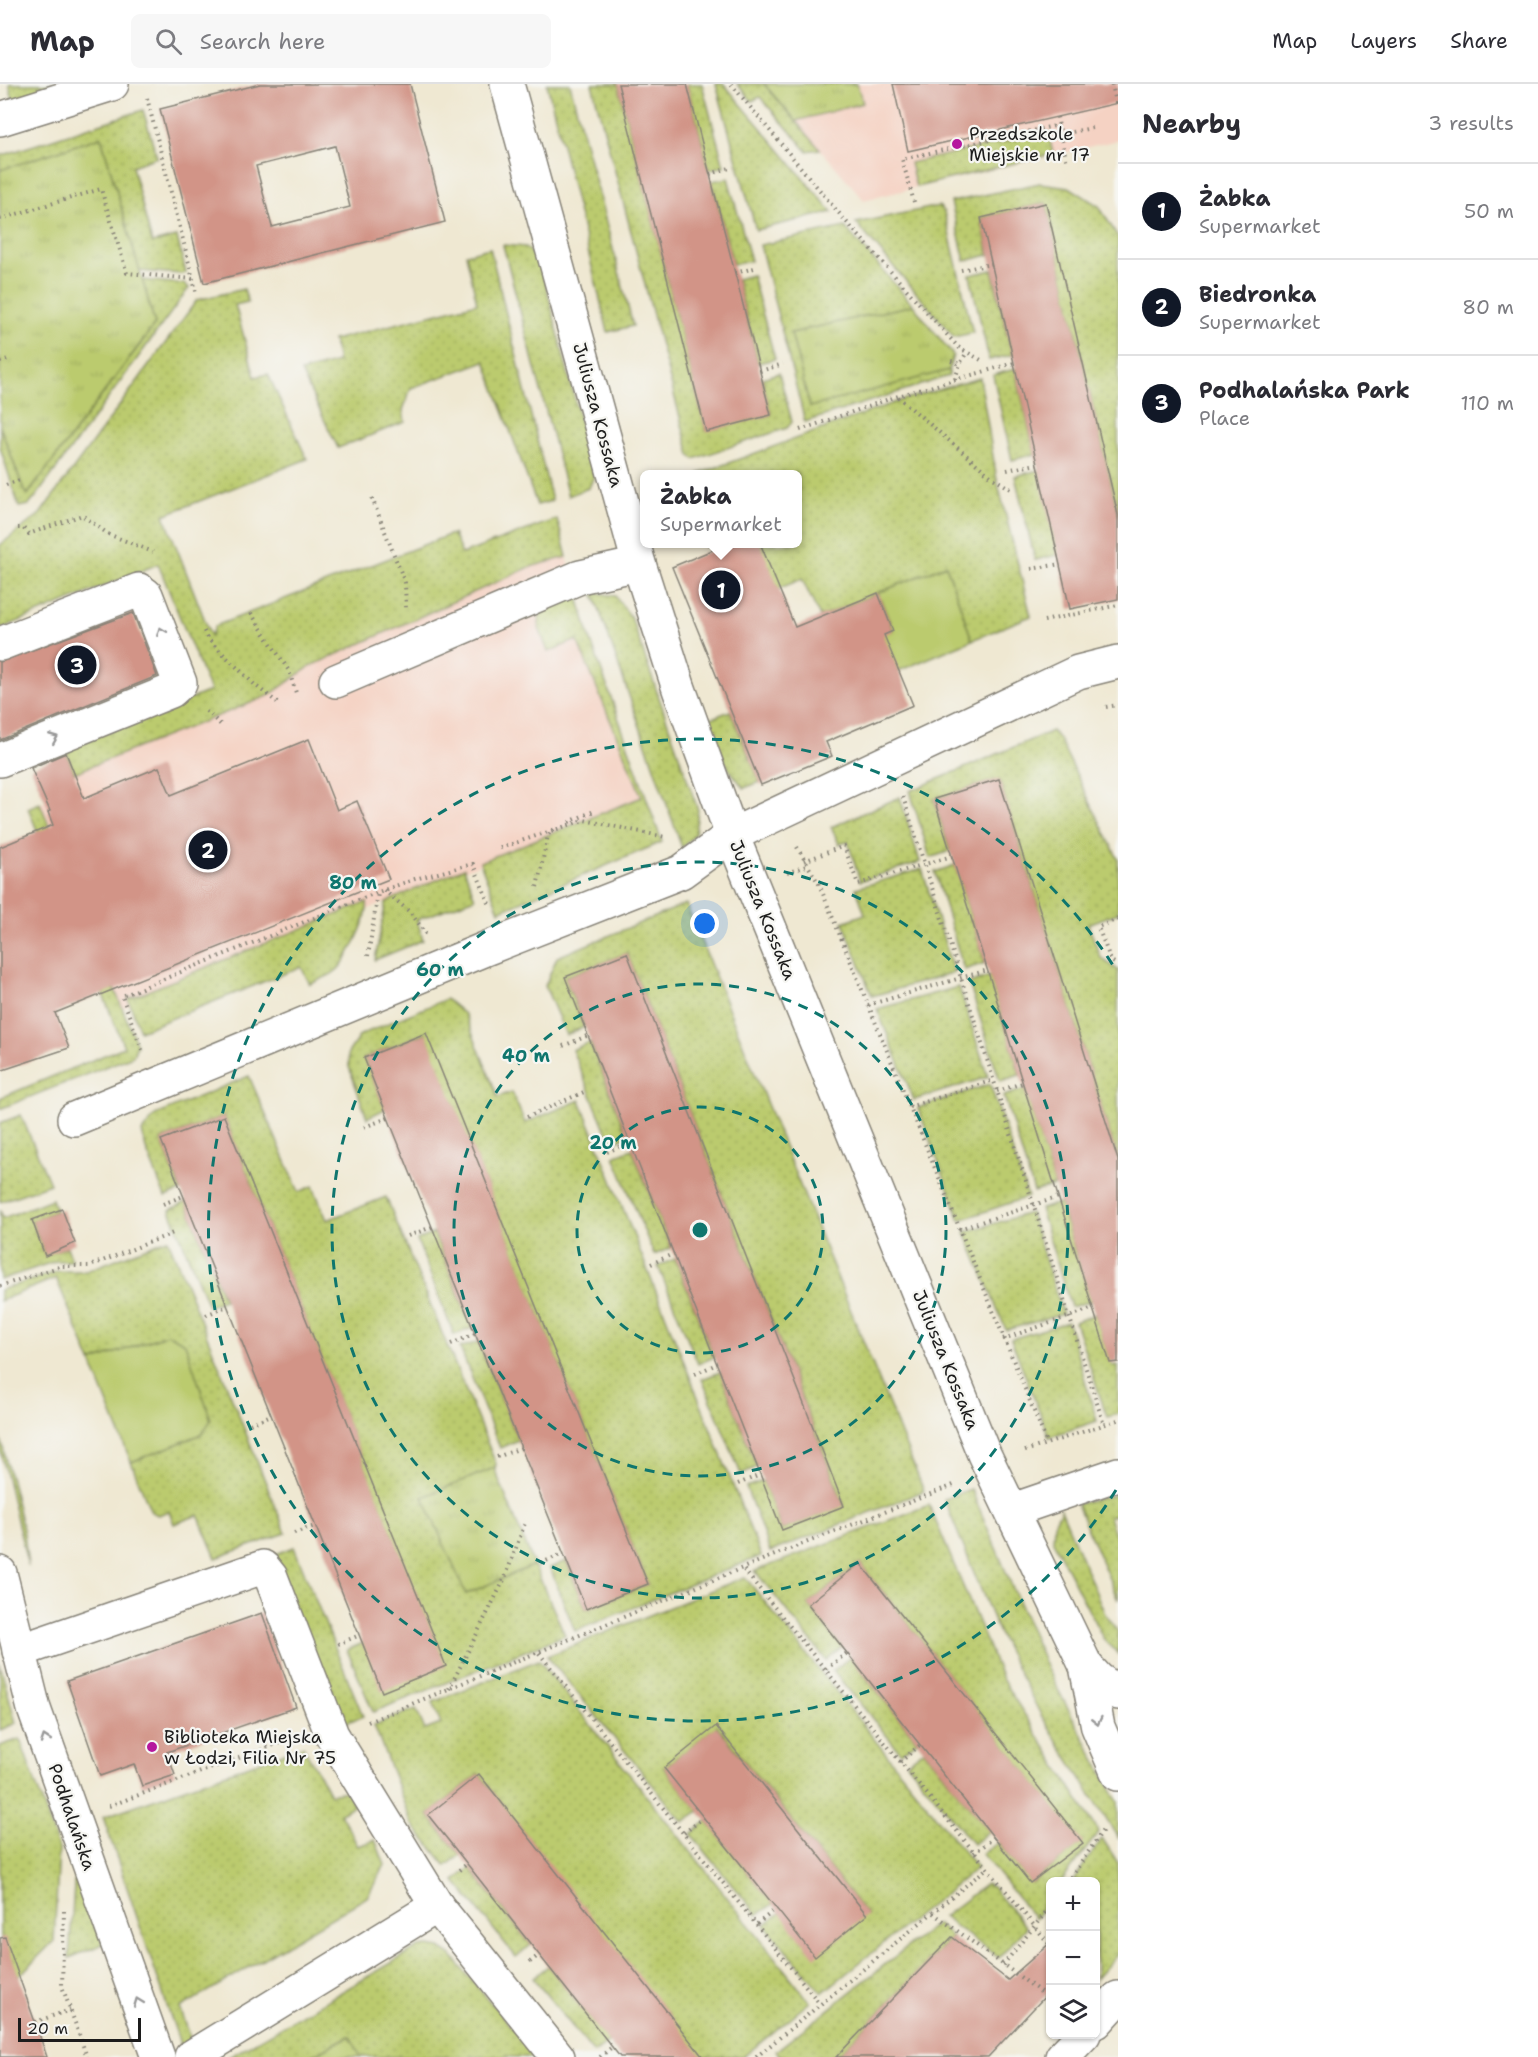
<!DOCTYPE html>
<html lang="en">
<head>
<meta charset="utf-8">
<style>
  body { margin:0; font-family:"Shantell Sans",sans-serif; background:#f7f7f7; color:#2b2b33 }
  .controls { position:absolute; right:18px; bottom:18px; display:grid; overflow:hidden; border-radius:9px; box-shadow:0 2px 4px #0004 }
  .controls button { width:54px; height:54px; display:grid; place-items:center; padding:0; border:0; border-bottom:2px solid #e1e1e2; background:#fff; color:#2b2b33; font:30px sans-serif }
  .scale { position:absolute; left:18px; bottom:15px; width:123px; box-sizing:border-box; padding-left:6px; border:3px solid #1c1c1c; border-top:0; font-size:16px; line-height:21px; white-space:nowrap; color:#1c1c1c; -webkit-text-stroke:4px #f6f6f2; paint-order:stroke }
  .you { position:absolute; left:705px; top:840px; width:21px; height:21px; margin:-15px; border:4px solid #fff; border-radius:50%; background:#1a73e8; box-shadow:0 0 0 9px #1a73e833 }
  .badge { display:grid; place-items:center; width:39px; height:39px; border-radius:50%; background:#111827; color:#fff; font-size:20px; font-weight:700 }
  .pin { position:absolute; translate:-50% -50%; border:3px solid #fff; box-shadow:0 2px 6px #0006 }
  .popup { position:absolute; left:640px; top:386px; width:162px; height:78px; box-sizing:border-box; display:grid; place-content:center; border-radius:9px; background:#fff; filter:drop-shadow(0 2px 4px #0005); font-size:20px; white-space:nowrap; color:#7c7c81 }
  .popup b { font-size:22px; color:#2b2b33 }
  .popup::after { content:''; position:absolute; left:50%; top:100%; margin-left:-12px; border:12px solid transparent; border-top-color:#fff }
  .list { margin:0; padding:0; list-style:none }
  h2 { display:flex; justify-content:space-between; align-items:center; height:78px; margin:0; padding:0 24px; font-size:26px }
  h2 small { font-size:20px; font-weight:400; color:#7c7c81 }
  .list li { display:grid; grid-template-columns:39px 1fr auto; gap:18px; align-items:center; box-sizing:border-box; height:96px; padding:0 24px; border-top:2px solid #e1e1e2 }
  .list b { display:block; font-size:22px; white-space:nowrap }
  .list p { margin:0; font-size:20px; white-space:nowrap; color:#7c7c81 }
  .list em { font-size:20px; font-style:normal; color:#7c7c81 }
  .icon { flex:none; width:33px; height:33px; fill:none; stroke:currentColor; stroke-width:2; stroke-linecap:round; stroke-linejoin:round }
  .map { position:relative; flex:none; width:1118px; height:1973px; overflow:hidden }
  header { display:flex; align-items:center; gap:36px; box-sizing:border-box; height:84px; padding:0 30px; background:#fff; border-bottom:2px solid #e1e1e2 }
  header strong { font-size:28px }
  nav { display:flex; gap:33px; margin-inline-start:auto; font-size:21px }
  .search { width:420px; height:54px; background:#f7f7f7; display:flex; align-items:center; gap:15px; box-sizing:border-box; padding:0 21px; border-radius:9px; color:#7c7c81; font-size:22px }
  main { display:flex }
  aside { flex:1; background:#fff }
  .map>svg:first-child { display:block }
  .built { fill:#f5d2c3 }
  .grass { fill:url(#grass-dots); stroke:#6c7445; stroke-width:1.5 }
  .park { fill:url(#park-tufts); stroke:#6c7445; stroke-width:1.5 }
  .garden { fill:#bbcb6e; stroke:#6c7445; stroke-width:1.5 }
  .building { fill:#d29487; fill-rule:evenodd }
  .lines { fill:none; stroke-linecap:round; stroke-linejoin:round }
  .minor-casing { stroke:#868277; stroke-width:36 }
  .path { stroke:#868277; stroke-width:4; stroke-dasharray:1.5 4.5; stroke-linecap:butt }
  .minor { stroke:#fff; stroke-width:33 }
  .oneway { stroke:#999 }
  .ring { fill:none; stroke:#0f766e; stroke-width:3; stroke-dasharray:10 8 }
  .poi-dot { fill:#b5179e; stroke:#f6f6f2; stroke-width:2 }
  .labels { text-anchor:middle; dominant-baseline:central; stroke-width:4.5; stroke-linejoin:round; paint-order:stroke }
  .poi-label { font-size:18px; fill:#1c1c1c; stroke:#f6f6f2; text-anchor:start }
  .street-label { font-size:18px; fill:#1c1c1c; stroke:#f6f6f2 }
  .centre { fill:#0f766e; stroke:#f6f6f2; stroke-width:3 }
  .ring-label { font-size:18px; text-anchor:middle; font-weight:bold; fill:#0f766e; stroke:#f6f6f2; stroke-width:4.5; stroke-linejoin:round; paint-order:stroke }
</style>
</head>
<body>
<header>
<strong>Map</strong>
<div class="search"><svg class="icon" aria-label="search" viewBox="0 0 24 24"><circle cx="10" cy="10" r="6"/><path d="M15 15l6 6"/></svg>Search here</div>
<nav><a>Map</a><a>Layers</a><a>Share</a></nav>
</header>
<main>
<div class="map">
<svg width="1118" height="1973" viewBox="0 0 1118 1973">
  <defs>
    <pattern id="grass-dots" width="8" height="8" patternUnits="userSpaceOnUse" patternTransform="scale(1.5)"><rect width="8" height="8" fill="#bbcb6e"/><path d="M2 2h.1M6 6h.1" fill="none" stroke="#a0ae5f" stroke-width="1.8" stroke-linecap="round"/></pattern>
    <pattern id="park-tufts" width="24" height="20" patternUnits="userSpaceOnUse" patternTransform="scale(1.5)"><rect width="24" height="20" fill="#bbcb6e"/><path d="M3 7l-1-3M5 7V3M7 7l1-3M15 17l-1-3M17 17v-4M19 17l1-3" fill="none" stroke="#a0ae5f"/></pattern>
  </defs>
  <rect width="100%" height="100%" fill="#f6f6f2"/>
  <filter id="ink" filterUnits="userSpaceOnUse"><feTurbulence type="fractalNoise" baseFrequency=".0167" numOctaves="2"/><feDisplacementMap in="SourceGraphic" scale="12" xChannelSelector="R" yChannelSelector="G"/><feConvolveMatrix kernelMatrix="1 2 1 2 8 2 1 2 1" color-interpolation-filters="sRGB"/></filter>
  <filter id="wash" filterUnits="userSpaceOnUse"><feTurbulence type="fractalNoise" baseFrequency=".008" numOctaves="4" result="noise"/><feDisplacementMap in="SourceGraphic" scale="24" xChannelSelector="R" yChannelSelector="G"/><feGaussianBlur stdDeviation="1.35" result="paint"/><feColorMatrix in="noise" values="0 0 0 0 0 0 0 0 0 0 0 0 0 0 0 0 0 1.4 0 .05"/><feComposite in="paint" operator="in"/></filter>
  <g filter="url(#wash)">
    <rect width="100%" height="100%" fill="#efe8d2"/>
    <g class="built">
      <path d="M764,0H1118V56L864,116Z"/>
      <path d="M567,473L589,551L647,713L111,929L28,724L80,703L74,689L268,612L311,582L530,483Z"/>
    </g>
    <g class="grass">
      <path d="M9,0H59L13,16Z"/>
      <path d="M547,0H570L633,242L608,248Z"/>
      <path d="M592,0H618L706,347L771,331L762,294L779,289L792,338L787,344L694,375L690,371Z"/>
      <path d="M687,0H702L724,82L709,86Z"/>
      <path d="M716,0H724L832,128L756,146Z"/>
      <path d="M737,0H764L820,65L807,67L760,13L752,17Z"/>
      <path d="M143,26L157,73L132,82L152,159L177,153L186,189L182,190L139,187L101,53L0,87V72Z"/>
      <path d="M1048,48L1053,70L916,103L910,79Z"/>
      <path d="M728,94L751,177L733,180L712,97Z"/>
      <path d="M1040,99L1069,103L1099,122L1118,153V431L1046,119L981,134L989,171L965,177L951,118Z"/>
      <path d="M939,122L944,128L973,249L954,253L856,139Z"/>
      <path d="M845,143L913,221L791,249L903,297L949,286V292L805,338L760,161Z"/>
      <path d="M503,161L526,163L540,178L594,392L589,404L568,412Z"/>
      <path d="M490,164L552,417L537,421L485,277L411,304L403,326L405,338L338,364L301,288L338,278L333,256L477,219L466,170Z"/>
      <path d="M992,186L1012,271L989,276L970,191Z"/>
      <path d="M752,191L775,275L758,279L737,195Z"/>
      <path d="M142,196L184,200L189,204L35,414L29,421L19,423L0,363V342L24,406L28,410L155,240Z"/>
      <path d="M244,205L248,218L235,221L255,293L268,290L307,375L164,431L211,552L215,542L449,451L453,450L462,470L557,435L567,473L530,483L311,582L268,612L74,689L65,665L210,607L158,480L0,545V461L40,430L197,216Z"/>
      <path d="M1015,285L1035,370L1012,376L993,291Z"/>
      <path d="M980,294L997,396L1031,532L972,556L946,481L820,533L802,495L763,511L760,460H798V390H698L902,316Z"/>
      <path d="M1039,386L1058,471L1035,476L1015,392Z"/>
      <path d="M593,508L615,512L631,533L698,726L695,750L682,764Z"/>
      <path d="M578,512L589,551L662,758L499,827L480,778L642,713L577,556L548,568L539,544L540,525L554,517Z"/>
      <path d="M730,627L760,698L744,704L728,684L707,636Z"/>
      <path d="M1052,647L1059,655L1118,775V829L1088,840L1101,874L1118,886V1076L999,695L934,715L950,767L930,774L910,707Z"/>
      <path d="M900,713L920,778L860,797L848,758L839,760L831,743Z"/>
      <path d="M40,719L137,961L133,972L0,1025V1014L124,963L28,724Z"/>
      <path d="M955,781L985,879L964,886L935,788Z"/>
      <path d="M464,784L475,814L417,836L423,856L375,876L386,818Z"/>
      <path d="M922,785L954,889L872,912L843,838L865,830L856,804Z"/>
      <path d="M367,818C370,832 347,878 336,887C329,893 318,896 310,900L301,883L140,947L128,915Z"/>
      <path d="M686,820L924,1407L770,1468L746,1403L763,1397L782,1446L844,1421L627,869L565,893L584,943L566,951L545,902L557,873Z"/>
      <path d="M990,892L1020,991L1000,997L969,899Z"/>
      <path d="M959,903L988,993L914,1016L877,925Z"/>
      <path d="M446,915L465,931L498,1013L512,1008L525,1039L580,1016L761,1472L575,1547L550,1484L566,1477L586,1525L648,1500L425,949L364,974L385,1025L367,1034L349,983L348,969L360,951Z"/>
      <path d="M590,958L627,1052L611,1059L572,966Z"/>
      <path d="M249,992L299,1108L313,1102L327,1136L386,1113L496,1380L466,1510L534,1481L565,1551L373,1628L347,1566L363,1559L445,1582L224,1032L161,1056L181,1107L165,1113L146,1065L142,1048L155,1031Z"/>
      <path d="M990,1000L1028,1113L960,1136L918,1024Z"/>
      <path d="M1025,1005L1055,1102L1034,1108L1004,1012Z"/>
      <path d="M21,1031L50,1100L0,1118V1039Z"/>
      <path d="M632,1065L671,1164L654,1171L614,1072Z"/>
      <path d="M52,1115L56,1127L32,1137L45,1171L67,1163L72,1177H56L0,1196V1126L3,1134Z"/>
      <path d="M186,1118L224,1216L208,1222L170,1126Z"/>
      <path d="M1060,1119L1091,1217L1071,1223L1040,1125Z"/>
      <path d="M1030,1129L1063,1230L1006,1246L965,1148Z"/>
      <path d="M434,1149L472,1244L454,1251L417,1156Z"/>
      <path d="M168,1155L286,1449L216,1474L198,1431L174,1440L169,1427L158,1431L151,1428L131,1378L202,1350L168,1250L91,1278L56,1194L0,1217V1206L59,1187H86Z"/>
      <path d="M675,1175L714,1273L698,1280L658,1182Z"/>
      <path d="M1095,1230L1112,1282L1118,1281V1330L1107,1333L1075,1238Z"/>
      <path d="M1068,1238L1097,1337L1049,1353L1011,1255Z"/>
      <path d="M478,1258L518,1356L500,1364L460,1264Z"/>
      <path d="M720,1288L757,1383L741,1390L702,1295Z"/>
      <path d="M0,1351L24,1449L28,1482L0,1365Z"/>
      <path d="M971,1405L1047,1585L1118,1718V1754L1042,1633L1000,1552L944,1415Z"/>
      <path d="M1118,1410V1430L1109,1433L1118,1459V1516L1077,1420Z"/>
      <path d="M929,1421L1002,1595L1099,1748L1062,1797L1050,1798V1813L1035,1835L982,1770L998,1759L1031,1799L1082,1759L860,1479L808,1520L842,1563L826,1576L755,1487Z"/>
      <path d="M1061,1425L1105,1530L1118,1548V1570L1103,1554L1053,1457L1054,1440Z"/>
      <path d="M294,1463L363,1632L337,1642L274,1471Z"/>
      <path d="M745,1493L977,1784L822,1909L765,1841L780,1829L867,1831L717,1642L664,1684L699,1727L683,1738L547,1572Z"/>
      <path d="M850,1573L917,1657L901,1669L833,1587Z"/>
      <path d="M539,1576L810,1918L743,1973H697L479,1690L428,1731L460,1771L446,1782L412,1740L374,1641L416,1625L425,1646L441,1640L433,1618Z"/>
      <path d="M0,1580L16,1639L0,1646Z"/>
      <path d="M20,1655L59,1765L54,1857L19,1892H0V1662Z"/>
      <path d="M303,1662L330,1710L347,1707L354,1722L340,1729L358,1762L375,1756L385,1781L367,1813L180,1924L191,1955L181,1963L103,1733Z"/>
      <path d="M924,1666L989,1747L973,1760L907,1679Z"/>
      <path d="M707,1737L773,1820L757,1831L691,1750Z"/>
      <path d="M1102,1754L1118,1779V1870L1096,1894V1798L1073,1797Z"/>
      <path d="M470,1784L531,1861L516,1873L455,1797Z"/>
      <path d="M75,1787L103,1860L69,1874Z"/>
      <path d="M986,1800L993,1804L1026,1843L999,1874L943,1833Z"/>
      <path d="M936,1840L952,1853L836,1973H780L776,1967Z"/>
      <path d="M429,1862L440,1864L451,1871L536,1973H361L349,1952L309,1973H229L407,1870L419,1863Z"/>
      <path d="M548,1882L609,1958L594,1969L533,1894Z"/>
    </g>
    <g class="park">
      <path d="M764,0H857L863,19L796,37Z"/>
      <path d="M101,53L155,240L28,410L24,406L0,342V86Z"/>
      <path d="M913,221L953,271L949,286L810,323L791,249Z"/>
      <path d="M494,1384L534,1481L466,1510L423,1413Z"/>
    </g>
    <g class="garden">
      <path d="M946,481L972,556L851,607L845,566L893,546L878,509Z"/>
      <path d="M168,1250L185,1259L211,1336L202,1350L131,1378L91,1278Z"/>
      <path d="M350,1952L361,1973H309Z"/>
    </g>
    <g id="blocks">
      <g class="building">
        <path d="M260,0H410L445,138L204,199L160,25ZM335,62L350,123L272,143L256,82Z"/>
        <path d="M618,0H687L771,331L706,348Z"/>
        <path d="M893,0H1118V19L908,67Z"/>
        <path d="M1046,119L1118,431V515L1070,525L981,134Z"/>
        <path d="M729,459H760L795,543L878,509L893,547L884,551L913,621L826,658L832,672L761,701L672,483Z"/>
        <path d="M133,529L157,592L0,656V578Z"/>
        <path d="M309,655L337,726L357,717L389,795L55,929L69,964L0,987V763L53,741L48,728L50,727L31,684L66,669L84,714L159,683L171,711Z"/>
        <path d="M999,695L1118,1076V1278L1110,1279L934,715Z"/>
        <path d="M627,869L844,1422L782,1446L565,893Z"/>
        <path d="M426,949L648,1500L586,1525L364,974Z"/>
        <path d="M224,1032L446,1582L382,1608L161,1056Z"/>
        <path d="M62,1125L75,1159L45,1172L32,1136Z"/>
        <path d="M860,1479L1083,1759L1030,1799L808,1520Z"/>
        <path d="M262,1529L296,1623L167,1668L175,1691L142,1702L134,1680L100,1692L67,1597Z"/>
        <path d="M716,1642L867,1831L815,1873L664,1684Z"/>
        <path d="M479,1690L703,1973H620L460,1771L428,1731Z"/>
        <path d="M5,1853L35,1938L47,1973H0V1854Z"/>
        <path d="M952,1853L1008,1896L1050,1859V1907L988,1973H836Z"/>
      </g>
    </g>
  </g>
  <g filter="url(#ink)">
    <use href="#blocks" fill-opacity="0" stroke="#868277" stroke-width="1.5"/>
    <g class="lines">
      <defs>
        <g id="minor">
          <path d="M507,0L639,480L679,605L732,751L984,1370L1086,1582L1098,1595L1118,1609"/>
          <path d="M0,35L112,0"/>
          <path d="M0,560L139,506L146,511L180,599L171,607L0,676"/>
          <path d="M336,597L580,493L639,480"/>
          <path d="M74,1035L485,865L681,788L732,751L1059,597L1078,588L1118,578"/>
          <path d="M1013,1426L1118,1390"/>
          <path d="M0,1489L34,1625L158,1973"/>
          <path d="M19,1567L263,1483L271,1493L332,1651L437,1822L558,1973"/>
          <path d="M1086,1582L1098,1643L1118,1690"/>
          <path d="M1096,1938L1118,1914"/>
          <path d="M191,1973L437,1822"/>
          <path d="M1062,1973L1084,1950"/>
        </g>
      </defs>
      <use href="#minor" class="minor-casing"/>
      <g class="path">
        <path d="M731,0L843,134L958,263L981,276"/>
        <path d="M1112,0L1116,19"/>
        <path d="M147,14L197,211"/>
        <path d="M1057,33L1067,79"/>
        <path d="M1061,50L1092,44"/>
        <path d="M710,90L733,83"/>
        <path d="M914,118L902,75L1059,41"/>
        <path d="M0,135L101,105L127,189L193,195"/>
        <path d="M961,186L991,180"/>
        <path d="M735,189L758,183"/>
        <path d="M951,277L960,280L967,268"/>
        <path d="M0,278L11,274"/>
        <path d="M760,287L783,280"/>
        <path d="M955,295L960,280"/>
        <path d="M898,313L993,394L1011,405"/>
        <path d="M800,346L898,312L1014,279"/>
        <path d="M1007,386L1037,380"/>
        <path d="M6,401L20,396"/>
        <path d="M372,414L405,499L406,527"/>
        <path d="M18,444H23L29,450L82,431L108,450L153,468"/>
        <path d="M710,460L713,466"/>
        <path d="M1031,485L1060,480"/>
        <path d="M251,529L289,587L297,612"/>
        <path d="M1044,537L1118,521"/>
        <path d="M204,547L207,554L256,602L278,619"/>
        <path d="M1106,623L1118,621"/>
        <path d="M206,627L221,641"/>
        <path d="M903,713L1104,1341"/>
        <path d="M569,738L594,727"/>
        <path d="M797,763L819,800L1047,1359"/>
        <path d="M500,764L584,736L665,753"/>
        <path d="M804,777L844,762L858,800L952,772"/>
        <path d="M787,789L806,782"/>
        <path d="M537,803L548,751L554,745"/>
        <path d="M384,806L411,829L426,850"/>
        <path d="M1118,835L1098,843L1111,877L1118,881"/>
        <path d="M368,872L378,809"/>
        <path d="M868,921L988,886"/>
        <path d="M563,962L587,952"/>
        <path d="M142,966L122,912L378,808L415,795L473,780L490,822"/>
        <path d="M997,1007L1023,999"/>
        <path d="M909,1023L994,996"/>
        <path d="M527,1033L584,1008"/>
        <path d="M364,1043L388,1034"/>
        <path d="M607,1068L630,1058"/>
        <path d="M163,1120L183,1112"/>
        <path d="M959,1145L1059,1113"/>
        <path d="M408,1152L432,1143"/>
        <path d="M651,1180L673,1170"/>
        <path d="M0,1202L62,1182H90L173,1149"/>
        <path d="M206,1231L227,1222"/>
        <path d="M1003,1255L1094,1224"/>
        <path d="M451,1260L475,1250"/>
        <path d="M695,1290L717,1280"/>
        <path d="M250,1340L271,1331"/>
        <path d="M1025,1367L1118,1336"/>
        <path d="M497,1373L521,1364"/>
        <path d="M738,1400L760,1391"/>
        <path d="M294,1449L315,1442"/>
        <path d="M541,1479L563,1470"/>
        <path d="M744,1486L1050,1861"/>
        <path d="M338,1560L360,1551"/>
        <path d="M539,1569L820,1920"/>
        <path d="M826,1585L847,1569"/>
        <path d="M449,1605L505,1494L525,1439"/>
        <path d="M368,1638L767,1474L956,1400"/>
        <path d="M900,1678L920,1661"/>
        <path d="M109,1722L293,1654"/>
        <path d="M684,1749L704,1733"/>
        <path d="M974,1769L994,1754"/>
        <path d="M459,1786L467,1780"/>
        <path d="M1068,1798L1103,1746"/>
        <path d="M64,1827L62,1902L87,1973"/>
        <path d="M933,1829L1050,1915"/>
        <path d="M757,1840L776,1825"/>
        <path d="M530,1878L539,1871"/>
        <path d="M1003,1881L1050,1823"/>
        <path d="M35,1938L70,1926"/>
        <path d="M600,1973L612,1963"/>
        <path d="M756,1973L986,1785"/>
      </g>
      <use href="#minor" class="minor"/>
    </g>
    <defs><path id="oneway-chevron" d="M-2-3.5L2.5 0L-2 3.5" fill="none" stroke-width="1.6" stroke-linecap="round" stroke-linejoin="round" transform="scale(1.5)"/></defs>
    <g class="oneway">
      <use href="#oneway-chevron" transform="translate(161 547) rotate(-112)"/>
      <use href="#oneway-chevron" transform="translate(54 654) rotate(-22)"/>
      <use href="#oneway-chevron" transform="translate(1097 1637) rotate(77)"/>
      <use href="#oneway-chevron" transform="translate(45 1655) rotate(-109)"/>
      <use href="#oneway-chevron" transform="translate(138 1918) rotate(-111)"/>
    </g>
  </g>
  <g class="ring">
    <circle cx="700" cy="1146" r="123"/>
    <circle cx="700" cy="1146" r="246"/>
    <circle cx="700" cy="1146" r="368"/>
    <path d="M1116 1406A491 491 0 1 1 1116 886"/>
  </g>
  <g class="poi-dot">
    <circle cx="957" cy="60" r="6"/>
    <circle cx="152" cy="1663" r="6"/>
  </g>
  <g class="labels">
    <g class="poi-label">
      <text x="969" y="50">Przedszkole<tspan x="969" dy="21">Miejskie nr 17</tspan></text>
      <text x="164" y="1653">Biblioteka Miejska<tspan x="164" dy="21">w Łodzi, Filia Nr 75</tspan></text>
    </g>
    <g class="street-label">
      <text transform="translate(598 331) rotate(75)">Juliusza Kossaka</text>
      <text transform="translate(763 826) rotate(68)">Juliusza Kossaka</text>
      <text transform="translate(946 1276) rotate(68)">Juliusza Kossaka</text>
      <text transform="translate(72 1733) rotate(71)">Podhalańska</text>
    </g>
  </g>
  <circle cx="700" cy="1146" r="9" class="centre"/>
  <g class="ring-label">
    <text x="353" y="805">80 m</text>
    <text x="440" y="892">60 m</text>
    <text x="526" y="978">40 m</text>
    <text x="613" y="1065">20 m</text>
  </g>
</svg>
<div class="controls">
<button>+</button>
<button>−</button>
<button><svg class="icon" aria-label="layers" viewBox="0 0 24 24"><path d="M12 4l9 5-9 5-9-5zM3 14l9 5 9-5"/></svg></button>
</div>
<div class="scale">20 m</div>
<div class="you"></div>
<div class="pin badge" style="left:721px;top:506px">1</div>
<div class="popup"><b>Żabka</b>Supermarket</div>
<div class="pin badge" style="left:208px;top:766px">2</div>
<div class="pin badge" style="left:77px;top:581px">3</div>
</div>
<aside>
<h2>Nearby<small>3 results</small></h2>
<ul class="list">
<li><span class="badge">1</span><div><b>Żabka</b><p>Supermarket</p></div><em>50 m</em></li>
<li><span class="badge">2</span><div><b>Biedronka</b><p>Supermarket</p></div><em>80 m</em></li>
<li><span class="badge">3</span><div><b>Podhalańska Park</b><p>Place</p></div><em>110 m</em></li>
</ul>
</aside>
</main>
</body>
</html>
